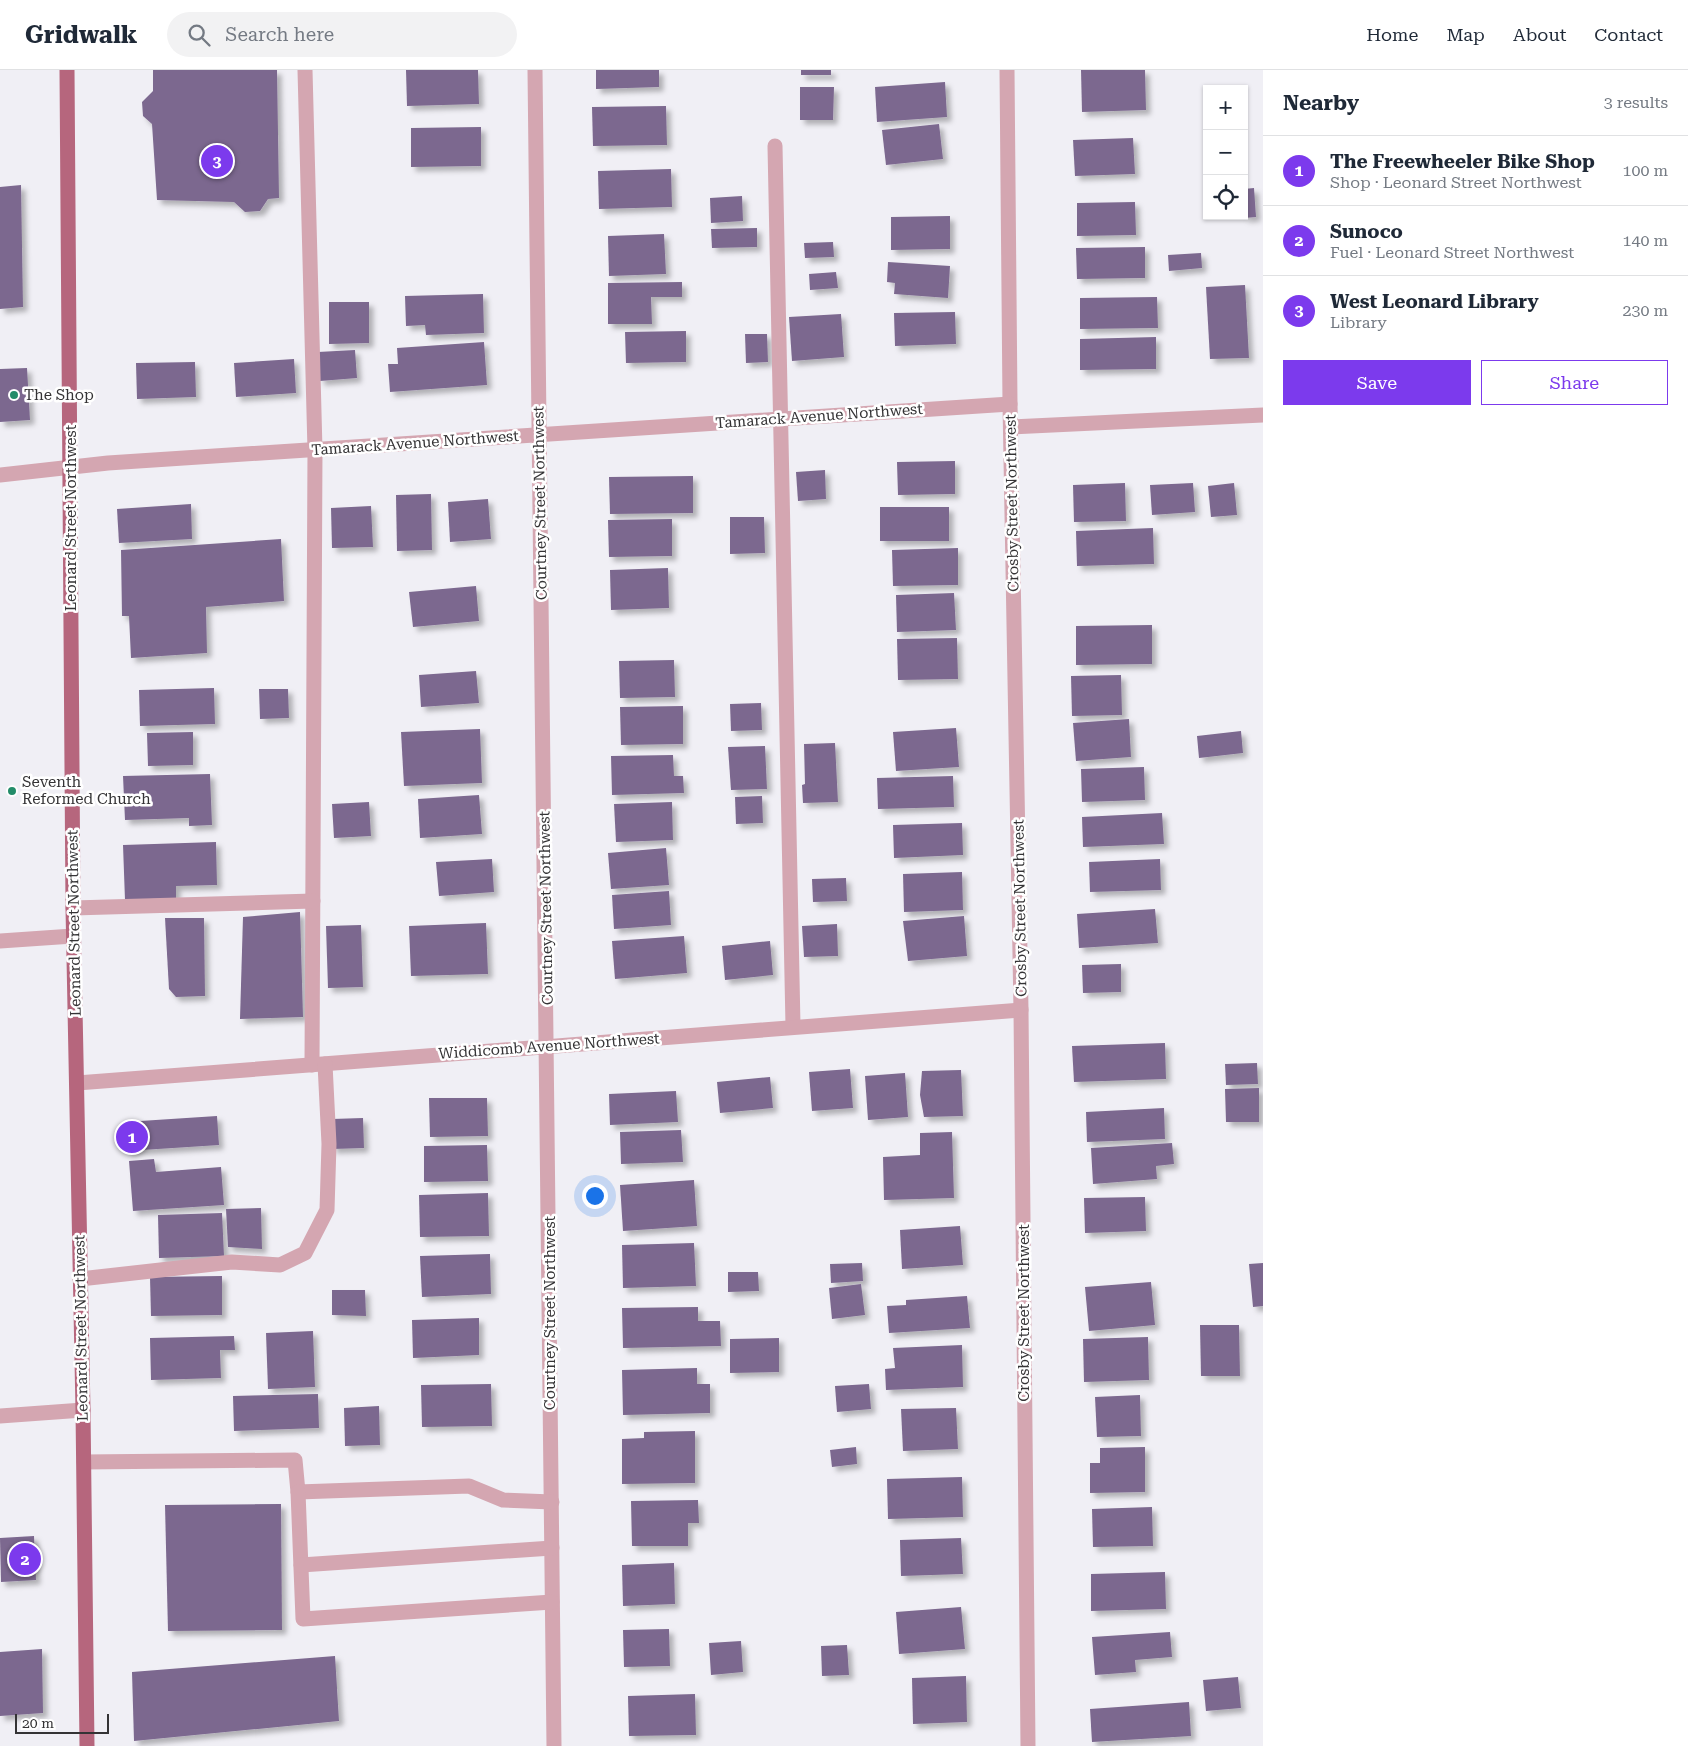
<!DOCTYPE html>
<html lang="en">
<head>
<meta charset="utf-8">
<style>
  body { margin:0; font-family:"Roboto Serif",serif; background:#f2f2f3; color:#1f2937 }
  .controls { position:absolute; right:15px; top:15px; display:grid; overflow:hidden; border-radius:0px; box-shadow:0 1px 4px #0004 }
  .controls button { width:45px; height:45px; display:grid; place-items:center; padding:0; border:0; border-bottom:1px solid #e0e1e3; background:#fff; color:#1f2937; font:25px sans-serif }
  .scale { position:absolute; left:15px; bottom:12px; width:94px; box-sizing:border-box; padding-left:5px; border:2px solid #343335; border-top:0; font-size:14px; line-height:18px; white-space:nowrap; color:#343335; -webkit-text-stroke:4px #fff; paint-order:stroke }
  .you { position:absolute; left:594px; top:1125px; width:18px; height:18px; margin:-12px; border:4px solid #fff; border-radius:50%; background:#1a73e8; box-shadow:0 0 0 8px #1a73e833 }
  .badge { display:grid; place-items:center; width:32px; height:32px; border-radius:50%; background:#7c3aed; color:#fff; font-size:16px; font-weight:700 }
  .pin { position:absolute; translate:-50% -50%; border:2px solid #fff; box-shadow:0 1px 5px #0006 }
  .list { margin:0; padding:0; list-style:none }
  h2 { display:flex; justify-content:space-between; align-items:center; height:65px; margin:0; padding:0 20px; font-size:21px }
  h2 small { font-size:16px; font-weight:400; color:#747a83 }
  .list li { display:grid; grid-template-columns:32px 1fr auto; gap:15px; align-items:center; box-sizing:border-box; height:70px; padding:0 20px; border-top:1px solid #e0e1e3 }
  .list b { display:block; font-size:19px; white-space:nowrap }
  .list p { margin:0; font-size:16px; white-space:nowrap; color:#747a83 }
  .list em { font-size:16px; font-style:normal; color:#747a83 }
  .actions { display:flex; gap:10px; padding:15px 20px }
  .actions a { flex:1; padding:11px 0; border:1px solid #7c3aed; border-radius:0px; text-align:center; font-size:18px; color:#7c3aed }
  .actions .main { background:#7c3aed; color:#fff }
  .icon { flex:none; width:28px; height:28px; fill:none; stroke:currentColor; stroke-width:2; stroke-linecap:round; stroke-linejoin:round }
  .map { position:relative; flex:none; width:1263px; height:1676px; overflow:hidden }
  header { display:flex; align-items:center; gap:30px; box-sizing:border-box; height:70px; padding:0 25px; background:#fff; border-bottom:1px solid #e0e1e3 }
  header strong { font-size:24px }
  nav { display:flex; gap:28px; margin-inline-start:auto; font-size:18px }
  .search { width:350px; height:45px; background:#f2f2f3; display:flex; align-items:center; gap:12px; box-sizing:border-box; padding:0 18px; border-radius:28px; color:#747a83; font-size:19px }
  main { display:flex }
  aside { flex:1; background:#fff }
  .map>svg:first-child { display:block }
  .building { fill:#7c688f; filter:url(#shadow) }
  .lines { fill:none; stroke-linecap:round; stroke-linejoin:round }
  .minor { stroke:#d4a6b1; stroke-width:15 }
  .major { stroke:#b6667d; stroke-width:15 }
  .poi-dot { fill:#238c69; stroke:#fff; stroke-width:2 }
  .labels { text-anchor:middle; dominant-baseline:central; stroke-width:5; stroke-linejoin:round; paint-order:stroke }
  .poi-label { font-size:15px; fill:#343335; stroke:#fff; text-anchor:start }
  .street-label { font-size:15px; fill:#343335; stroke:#fff }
</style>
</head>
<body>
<header>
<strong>Gridwalk</strong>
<div class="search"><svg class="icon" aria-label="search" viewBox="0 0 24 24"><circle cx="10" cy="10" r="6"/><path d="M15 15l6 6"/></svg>Search here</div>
<nav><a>Home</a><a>Map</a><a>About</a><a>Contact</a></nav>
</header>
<main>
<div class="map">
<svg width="1263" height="1676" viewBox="0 0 1263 1676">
  <defs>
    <filter id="shadow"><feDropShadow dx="4.5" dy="4.5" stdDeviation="2.5" flood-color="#0004"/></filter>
  </defs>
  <rect width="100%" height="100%" fill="#f0eff5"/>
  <g class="building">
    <path d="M153,0H277L279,128L268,129L260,141L245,142L234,132L157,130L152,54L143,46L142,32L153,21Z"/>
    <path d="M406,0H478L479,34L407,36Z"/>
    <path d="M596,0H659V17L596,19Z"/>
    <rect x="801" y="0" width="30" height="5"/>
    <path d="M1081,0H1145L1146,40L1082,42Z"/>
    <path d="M945,12L947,47L877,52L875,17Z"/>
    <path d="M800,17H834L833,50H800Z"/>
    <path d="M666,36L667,75L593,76L592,37Z"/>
    <path d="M939,54L943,89L886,95L882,60Z"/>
    <path d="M481,57V96L411,97V58Z"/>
    <path d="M1133,68L1135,104L1075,106L1073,70Z"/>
    <path d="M671,99L672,137L599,139L598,101Z"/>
    <path d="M21,115L23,237L0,239V117Z"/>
    <path d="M1254,118L1256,147L1244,148V119Z"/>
    <path d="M742,126L743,151L711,153L710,128Z"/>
    <path d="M1135,132L1136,165L1077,166V133Z"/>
    <path d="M950,146V179L891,180V147Z"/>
    <path d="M757,158V177L712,178L711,159Z"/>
    <path d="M664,164L666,204L609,206L608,166Z"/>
    <path d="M833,172L834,187L805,188L804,173Z"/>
    <path d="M1145,177V208L1077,209L1076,178Z"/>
    <path d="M1201,183L1202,198L1169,201L1168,185Z"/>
    <path d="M888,192L950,196L948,228L894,224L895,213L887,212Z"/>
    <path d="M836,202L838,218L810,220L809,204Z"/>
    <path d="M682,212V227H651L652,254H608V213Z"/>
    <path d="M1245,215L1249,288L1210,289L1206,217Z"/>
    <path d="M483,224L484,263L426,265L425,255L406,256L405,226Z"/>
    <path d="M1157,227L1158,258L1080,259V228Z"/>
    <path d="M329,232H369V273L329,274Z"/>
    <path d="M955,242L956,274L895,276L894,243Z"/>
    <path d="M841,244L844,287L792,291L789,247Z"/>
    <path d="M686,261V292L626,293L625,262Z"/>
    <path d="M745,264H767L768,292L746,293Z"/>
    <path d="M1156,267V299L1080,300V269Z"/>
    <path d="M484,272L487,315L390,322L388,294H398L397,278Z"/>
    <path d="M355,280L357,308L320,311L318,282Z"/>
    <path d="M294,289L296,323L236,327L234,293Z"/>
    <path d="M195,292L196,327L137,329L136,293Z"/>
    <path d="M27,298L30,350L0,352V299Z"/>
    <path d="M955,391V424L898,425L897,392Z"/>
    <path d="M825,400L826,429L798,431L796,402Z"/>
    <path d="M693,406V443L610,444L609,407Z"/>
    <path d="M1125,413L1126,451L1074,452L1073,415Z"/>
    <path d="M1193,413L1195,442L1152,445L1150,415Z"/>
    <path d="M1234,413L1237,445L1211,447L1208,416Z"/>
    <path d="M431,424L432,480L397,481L396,425Z"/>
    <path d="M488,429L491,469L450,472L448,432Z"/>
    <path d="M191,434L192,469L119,473L117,439Z"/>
    <path d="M371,436L373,477L332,478L331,438Z"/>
    <rect x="880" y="437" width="69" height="34"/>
    <path d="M730,447H764L765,483L730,484Z"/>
    <path d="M672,449V486L609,487L608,450Z"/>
    <path d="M1153,458L1154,494L1077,496L1076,461Z"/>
    <path d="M281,469L284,531L206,537L207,583L131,588L129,546H122L121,480Z"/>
    <path d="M958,478V515L893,516L892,480Z"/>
    <path d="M668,498L669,538L611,540L610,500Z"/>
    <path d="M476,516L479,551L413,557L409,522Z"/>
    <path d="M954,523L956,560L897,562L896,525Z"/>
    <path d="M1152,555V594L1076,595V556Z"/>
    <path d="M957,568L958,609L898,610L897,569Z"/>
    <path d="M674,590L675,627L620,628L619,591Z"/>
    <path d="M476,601L479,633L421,637L419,605Z"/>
    <path d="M1121,605L1122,645L1072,646L1071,606Z"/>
    <path d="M214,618L215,654L140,656L139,620Z"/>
    <path d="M259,619H288L289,648L260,649Z"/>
    <path d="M761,633L762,660L731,661L730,634Z"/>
    <path d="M683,636V674L621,675L620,637Z"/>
    <path d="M1129,649L1131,687L1076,691L1073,653Z"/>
    <path d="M956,658L959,697L896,701L893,662Z"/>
    <path d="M480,659L482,713L404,716L401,662Z"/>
    <path d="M1241,661L1243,683L1199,688L1197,666Z"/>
    <path d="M193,662V695L148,696L147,663Z"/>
    <path d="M835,673L838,732L803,733L802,715L805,714L804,674Z"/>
    <path d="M765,676L767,719L731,720L728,677Z"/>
    <path d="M673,685L674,706H683L684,723L612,725L611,686Z"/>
    <path d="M1144,697L1145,730L1082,732L1081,699Z"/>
    <path d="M210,704L212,755L189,756V748L125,750L123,706Z"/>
    <path d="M953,706L954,737L878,739L877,708Z"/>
    <path d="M479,725L482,764L420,768L418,729Z"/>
    <path d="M762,726L763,753L736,754L735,727Z"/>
    <path d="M369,732L371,766L334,768L332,734Z"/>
    <path d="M672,732L673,770L616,772L614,734Z"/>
    <path d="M1162,743L1164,774L1083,777L1082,747Z"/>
    <path d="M962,753L963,785L894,788L893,755Z"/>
    <path d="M216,772L217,815L176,816V828L125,830L123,775Z"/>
    <path d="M666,778L669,815L611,819L608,783Z"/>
    <path d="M492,789L494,822L439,826L436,792Z"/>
    <path d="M1160,789L1161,820L1090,822L1089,792Z"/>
    <path d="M962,802L963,840L904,842L903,804Z"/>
    <path d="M846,808L847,831L813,832L812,809Z"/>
    <path d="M669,821L671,855L614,859L612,825Z"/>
    <path d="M1155,839L1158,873L1079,878L1077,844Z"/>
    <path d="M300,842L303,947L240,949L243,847Z"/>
    <path d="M964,846L967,886L908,891L903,851Z"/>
    <path d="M165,848H204L205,926L176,927L169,919Z"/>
    <path d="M486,853L488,904L411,906L409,856Z"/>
    <path d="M837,854L838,886L804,887L802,856Z"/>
    <path d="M361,855L363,917L328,918L326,856Z"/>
    <path d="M684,866L687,903L615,909L612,871Z"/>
    <path d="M770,871L773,905L725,910L722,876Z"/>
    <path d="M1121,894V922L1083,923L1082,895Z"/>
    <path d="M1165,973L1166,1009L1074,1012L1072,976Z"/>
    <path d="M1257,993L1258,1014L1226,1015L1225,994Z"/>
    <path d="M850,999L853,1038L812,1041L809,1002Z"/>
    <path d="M961,1000L963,1046L924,1047L920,1025L922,1001Z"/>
    <path d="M905,1003L908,1047L868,1050L865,1006Z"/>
    <path d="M770,1007L773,1038L720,1043L717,1012Z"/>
    <path d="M1259,1018V1052H1226L1225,1019Z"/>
    <path d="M676,1021L678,1052L610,1055L609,1024Z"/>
    <path d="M429,1028H487L488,1066L430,1067Z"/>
    <path d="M1164,1038L1165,1069L1087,1072L1086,1042Z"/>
    <path d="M217,1046L219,1075L127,1081L125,1052Z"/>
    <path d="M363,1048L364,1078L332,1079V1049Z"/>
    <path d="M681,1060L683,1092L621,1094L620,1062Z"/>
    <path d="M952,1062L954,1128L884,1130L883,1087L920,1085V1063Z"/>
    <path d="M1172,1073L1174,1094L1156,1096L1157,1109L1093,1114L1091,1078Z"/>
    <path d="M487,1075L488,1111L424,1112V1076Z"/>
    <path d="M154,1089L156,1102L221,1097L224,1135L133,1141L129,1091Z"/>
    <path d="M694,1110L697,1156L623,1161L620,1115Z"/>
    <path d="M488,1123L489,1166L420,1167L419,1125Z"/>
    <path d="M1145,1127L1146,1161L1085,1163L1084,1128Z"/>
    <path d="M261,1138L262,1179L228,1177L226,1139Z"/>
    <path d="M222,1143L224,1186L159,1188L158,1145Z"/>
    <path d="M960,1156L963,1195L902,1199L900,1160Z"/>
    <path d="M694,1173L696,1216L623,1218L622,1175Z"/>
    <path d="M490,1184L491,1224L422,1227L420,1186Z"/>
    <path d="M862,1193L863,1211L831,1213L830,1194Z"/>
    <path d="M1263,1193V1236L1253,1237L1249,1194Z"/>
    <path d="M728,1202H758L759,1221L728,1222Z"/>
    <path d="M222,1206V1245L151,1246L150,1207Z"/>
    <path d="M1151,1212L1155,1255L1089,1261L1085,1217Z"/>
    <path d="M861,1214L865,1245L832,1249L829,1218Z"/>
    <path d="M332,1220H365L366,1246L332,1245Z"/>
    <path d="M967,1226L970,1258L889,1263L887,1236L906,1235V1230Z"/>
    <path d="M698,1237V1251H720L721,1276L623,1278L622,1238Z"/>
    <path d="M479,1248V1285L413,1288L412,1250Z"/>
    <path d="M1200,1255H1239L1240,1306H1201Z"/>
    <path d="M313,1261L315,1317L268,1319L266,1263Z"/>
    <path d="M234,1266L235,1280H220L221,1308L151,1310L150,1268Z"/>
    <path d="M1148,1267L1149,1310L1084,1312L1083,1269Z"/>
    <path d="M779,1268V1302L730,1303V1269Z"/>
    <path d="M962,1275L963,1317L886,1320L885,1299L895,1298L893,1278Z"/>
    <path d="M697,1298V1314H710V1343L623,1345L622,1300Z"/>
    <path d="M491,1314L492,1356L422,1357L421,1315Z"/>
    <path d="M869,1314L871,1339L837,1342L835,1316Z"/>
    <path d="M318,1324L319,1358L234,1361L233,1326Z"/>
    <path d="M1140,1325L1141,1366L1097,1367L1095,1327Z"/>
    <path d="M379,1336L380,1375L345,1376L344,1338Z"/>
    <path d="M956,1338L958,1379L903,1381L901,1339Z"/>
    <path d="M695,1361V1413L622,1414V1369L644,1368V1362Z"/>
    <path d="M856,1377L857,1394L832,1397L830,1380Z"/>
    <path d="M1145,1377V1422L1090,1423V1393H1100V1378Z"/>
    <path d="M962,1407L963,1447L888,1449L887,1409Z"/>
    <path d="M698,1430L699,1453H688V1476H632L631,1431Z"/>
    <path d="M281,1434L282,1560L168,1561L165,1435Z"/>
    <path d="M1152,1437L1153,1476L1093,1477L1092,1439Z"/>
    <path d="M34,1466L36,1510L1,1512L0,1468Z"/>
    <path d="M961,1468L963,1504L901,1506L900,1470Z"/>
    <path d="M674,1493L675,1534L623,1536L622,1495Z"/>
    <path d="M1165,1502L1166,1539L1091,1541V1504Z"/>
    <path d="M961,1537L965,1579L899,1584L896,1542Z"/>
    <path d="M669,1559L670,1596L624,1597L623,1560Z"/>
    <path d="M1170,1562L1172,1587L1135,1590L1136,1602L1095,1605L1092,1567Z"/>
    <path d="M741,1571L743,1602L711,1605L709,1573Z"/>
    <path d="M847,1575L849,1605L822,1606L821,1576Z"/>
    <path d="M42,1579L43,1643L0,1646V1582Z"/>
    <path d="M335,1586L339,1651L134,1671L132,1602Z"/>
    <path d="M966,1606L967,1652L913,1654L912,1608Z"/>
    <path d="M1238,1607L1241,1638L1206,1641L1203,1610Z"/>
    <path d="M695,1624L696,1665L629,1666L628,1626Z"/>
    <path d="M1189,1632L1191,1666L1092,1672L1090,1639Z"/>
  </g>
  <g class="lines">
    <g class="minor">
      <path d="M305,0L315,380L312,995"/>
      <path d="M535,0L554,1676"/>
      <path d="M1007,0L1010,334L1021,940L1028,1676"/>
      <path d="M775,76L793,956"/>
      <path d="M1012,357L1263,345"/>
      <path d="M0,405L108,393L1010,334"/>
      <path d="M73,838L313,831"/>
      <path d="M0,871L73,866"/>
      <path d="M77,1013L1021,940"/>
      <path d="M80,1209L232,1192L280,1195L305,1183L327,1140L329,1074L325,994"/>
      <path d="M0,1346L83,1340"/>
      <path d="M84,1392L295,1390L298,1422L469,1416L503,1430L552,1432"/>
      <path d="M298,1422L303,1549L552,1532"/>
      <path d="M301,1495L552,1478"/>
    </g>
    <path class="major" d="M67,0L73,838L83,1340L87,1676"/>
  </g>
  <g class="poi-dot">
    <circle cx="14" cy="325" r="5"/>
    <circle cx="12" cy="721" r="5"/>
  </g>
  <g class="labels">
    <g class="poi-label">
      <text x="24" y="325">The Shop</text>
      <text x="22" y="712">Seventh<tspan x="22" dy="17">Reformed Church</tspan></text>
    </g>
    <g class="street-label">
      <text transform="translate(819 346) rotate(-4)">Tamarack Avenue Northwest</text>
      <text transform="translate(415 373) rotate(-4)">Tamarack Avenue Northwest</text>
      <text transform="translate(540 433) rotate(-91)">Courtney Street Northwest</text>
      <text transform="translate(1012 433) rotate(-91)">Crosby Street Northwest</text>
      <text transform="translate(71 448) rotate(-90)">Leonard Street Northwest</text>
      <text transform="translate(546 838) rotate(-91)">Courtney Street Northwest</text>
      <text transform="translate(1020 838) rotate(-91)">Crosby Street Northwest</text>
      <text transform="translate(74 853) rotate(-91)">Leonard Street Northwest</text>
      <text transform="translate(549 976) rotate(-4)">Widdicomb Avenue Northwest</text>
      <text transform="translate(550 1243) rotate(-90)">Courtney Street Northwest</text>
      <text transform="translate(1024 1243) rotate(-90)">Crosby Street Northwest</text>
      <text transform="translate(81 1258) rotate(-91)">Leonard Street Northwest</text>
    </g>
  </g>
</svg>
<div class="controls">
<button>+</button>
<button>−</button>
<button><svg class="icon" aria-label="locate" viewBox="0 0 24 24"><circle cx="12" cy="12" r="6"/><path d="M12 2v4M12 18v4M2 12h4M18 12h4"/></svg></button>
</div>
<div class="scale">20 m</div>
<div class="you"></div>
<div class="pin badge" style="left:132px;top:1067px">1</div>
<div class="pin badge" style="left:25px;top:1489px">2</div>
<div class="pin badge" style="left:217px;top:91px">3</div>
</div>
<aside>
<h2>Nearby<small>3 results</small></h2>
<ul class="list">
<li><span class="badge">1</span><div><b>The Freewheeler Bike Shop</b><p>Shop · Leonard Street Northwest</p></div><em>100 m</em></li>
<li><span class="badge">2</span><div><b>Sunoco</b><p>Fuel · Leonard Street Northwest</p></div><em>140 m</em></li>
<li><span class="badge">3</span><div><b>West Leonard Library</b><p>Library</p></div><em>230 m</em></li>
</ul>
<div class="actions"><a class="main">Save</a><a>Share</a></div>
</aside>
</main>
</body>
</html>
